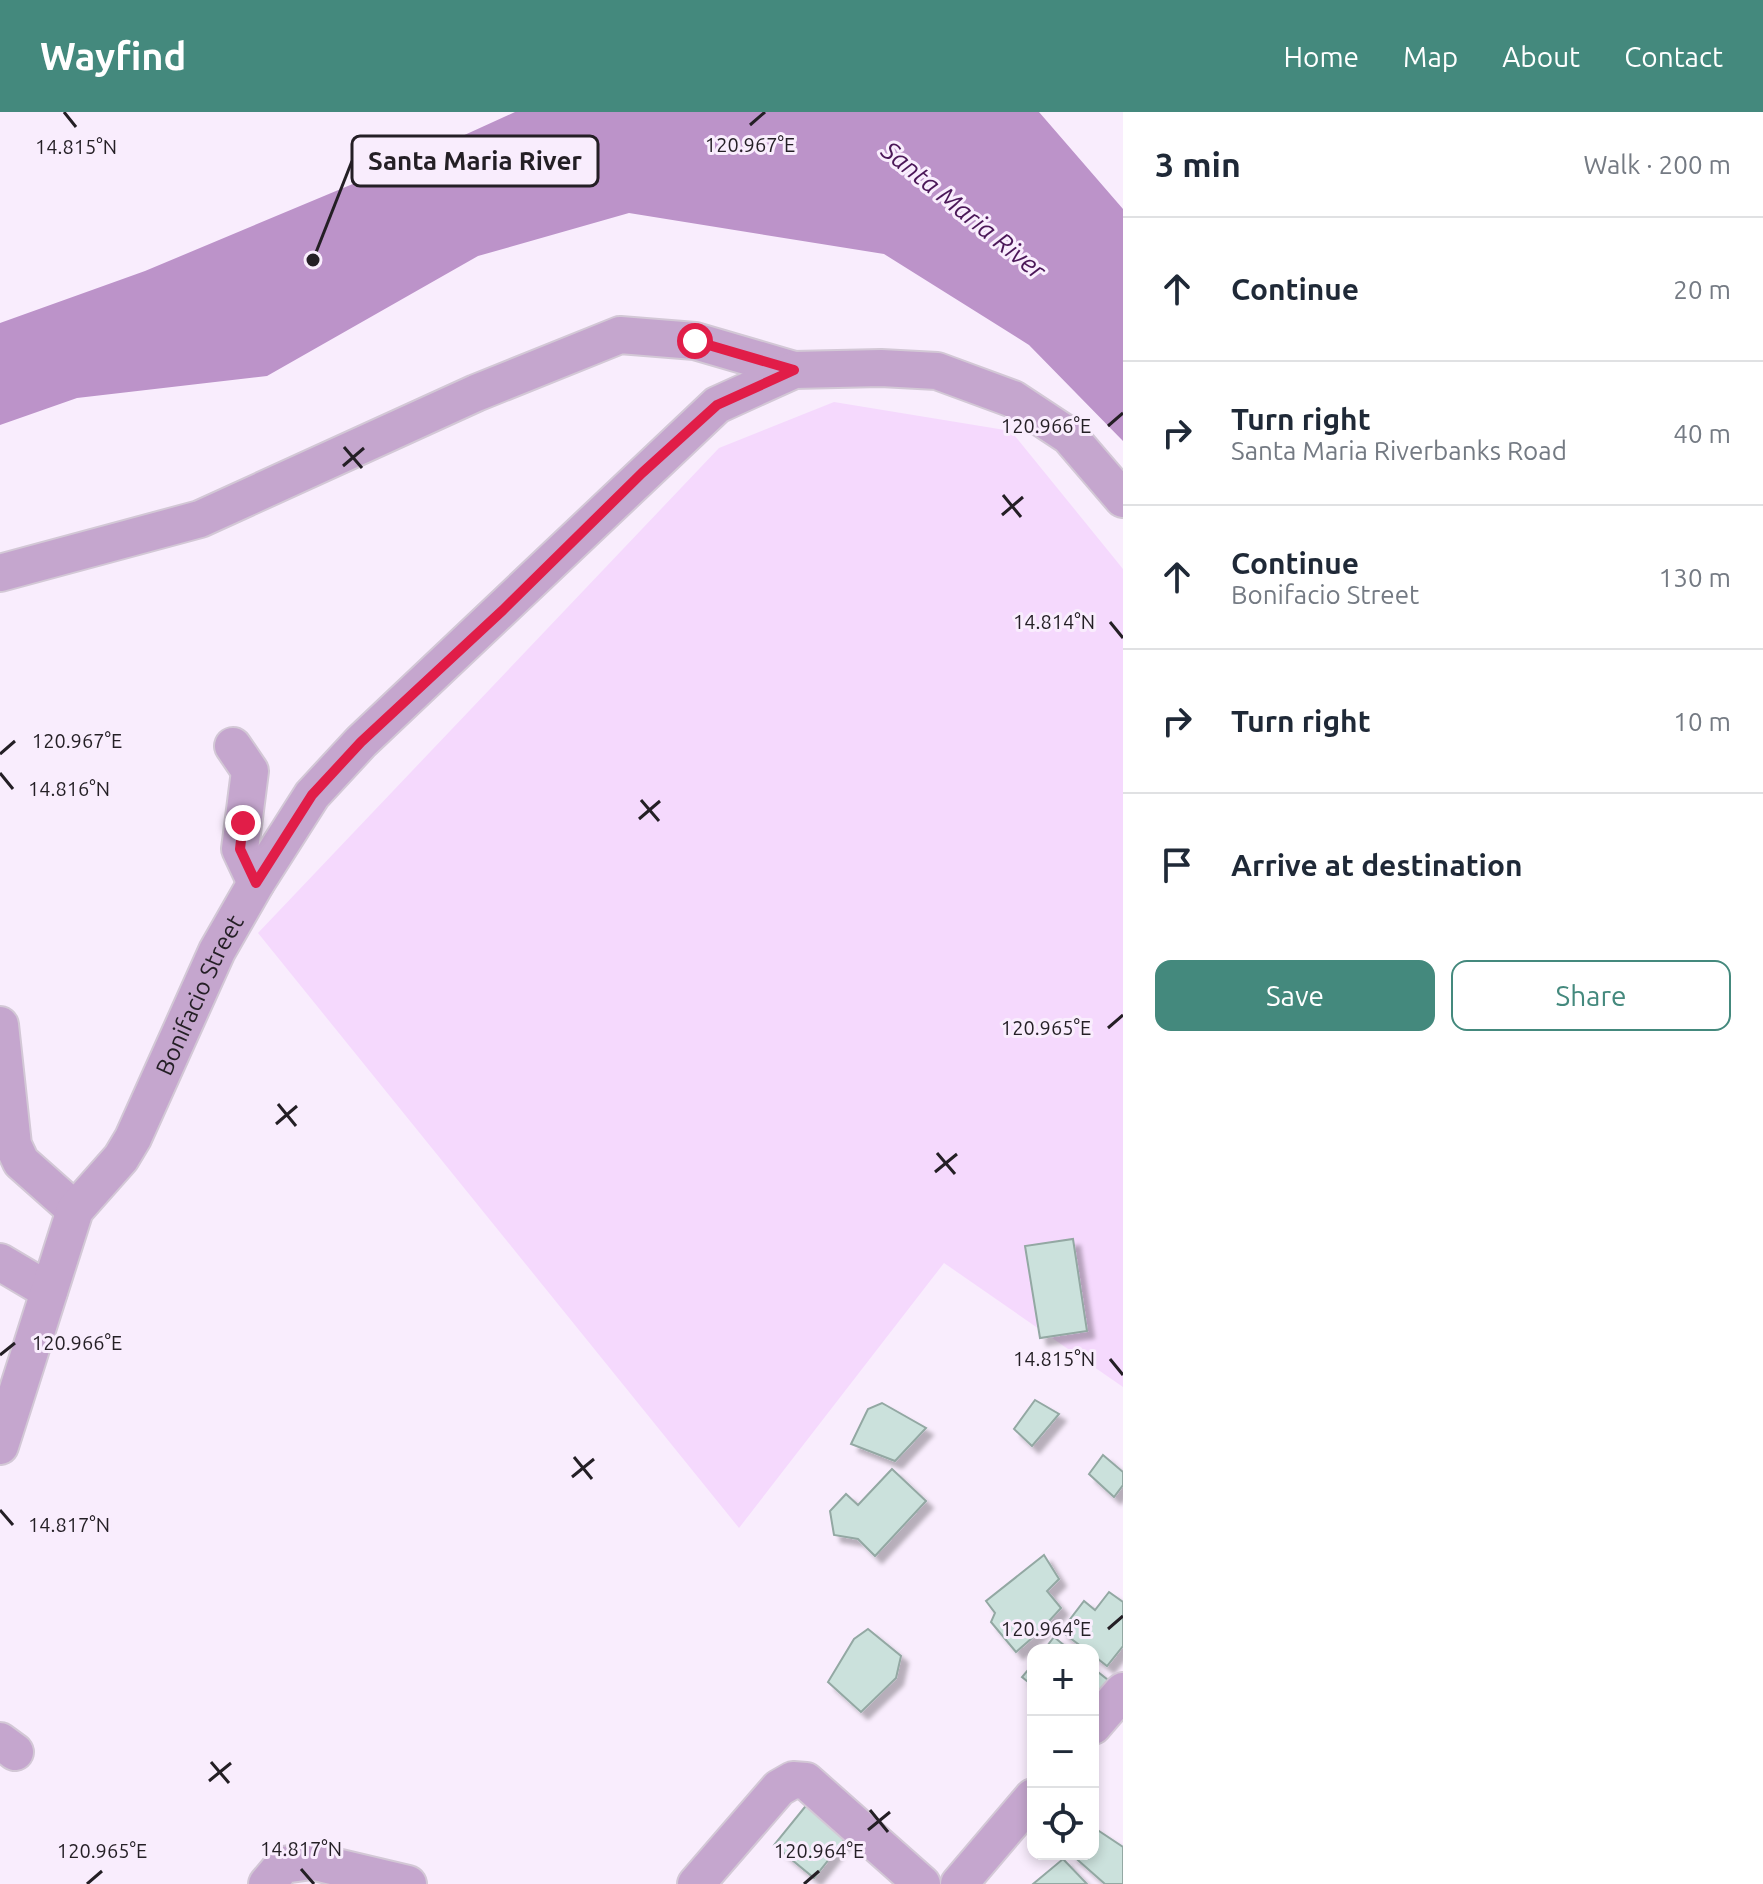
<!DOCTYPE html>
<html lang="en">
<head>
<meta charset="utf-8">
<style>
  body { margin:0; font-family:Ubuntu,sans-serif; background:#f2f2f3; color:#1f2937 }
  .controls { position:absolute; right:24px; bottom:24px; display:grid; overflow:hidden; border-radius:16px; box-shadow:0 4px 12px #0003 }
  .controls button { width:72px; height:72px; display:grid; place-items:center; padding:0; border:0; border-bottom:2px solid #e0e1e3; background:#fff; color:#1f2937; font:40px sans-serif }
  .stop { position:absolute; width:24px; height:24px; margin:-18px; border:6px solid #e11d48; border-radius:50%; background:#fff }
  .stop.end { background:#e11d48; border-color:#fff; box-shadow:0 2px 8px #0008 }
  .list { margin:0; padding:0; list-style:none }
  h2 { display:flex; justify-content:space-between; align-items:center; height:104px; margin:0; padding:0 32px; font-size:34px }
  h2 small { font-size:26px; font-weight:400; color:#747a83 }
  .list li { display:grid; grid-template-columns:52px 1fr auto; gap:24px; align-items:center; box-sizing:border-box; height:144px; padding:0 32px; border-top:2px solid #e0e1e3 }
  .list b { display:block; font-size:30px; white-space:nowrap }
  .list p { margin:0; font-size:26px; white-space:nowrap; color:#747a83 }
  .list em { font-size:26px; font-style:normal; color:#747a83 }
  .actions { display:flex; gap:16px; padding:24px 32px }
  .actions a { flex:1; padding:18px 0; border:2px solid #44897d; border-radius:16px; text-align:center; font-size:28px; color:#44897d }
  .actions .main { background:#44897d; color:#fff }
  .icon { flex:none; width:44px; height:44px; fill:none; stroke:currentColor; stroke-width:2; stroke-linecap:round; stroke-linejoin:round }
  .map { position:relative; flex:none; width:1123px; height:1772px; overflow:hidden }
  header { display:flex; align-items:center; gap:48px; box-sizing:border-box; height:112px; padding:0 40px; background:#44897d; color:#fff }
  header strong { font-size:38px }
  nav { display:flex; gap:44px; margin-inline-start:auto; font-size:28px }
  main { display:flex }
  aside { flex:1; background:#fff }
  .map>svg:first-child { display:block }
  .green { fill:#f5d9fd }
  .water { fill:#bc93c9 }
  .building { fill:#cbe1dc; stroke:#93a8a3; stroke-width:2; filter:url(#shadow) }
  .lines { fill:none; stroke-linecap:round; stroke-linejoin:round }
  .minor-casing { stroke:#d3c8d6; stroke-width:40 }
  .minor { stroke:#c5a6ce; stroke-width:36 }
  .route { stroke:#e11d48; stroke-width:10 }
  .ticks { fill:none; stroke:#241f25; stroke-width:3 }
  .labels { text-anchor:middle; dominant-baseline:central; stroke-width:6; stroke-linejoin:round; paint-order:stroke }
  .street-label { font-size:24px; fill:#241f25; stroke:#f9edfd }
  .water-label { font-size:26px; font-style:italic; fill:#4b1758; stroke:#f9edfd }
  .ticks-label { font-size:20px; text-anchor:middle; fill:#241f25; stroke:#f9edfd; stroke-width:6; stroke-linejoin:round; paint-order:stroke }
  .leader { fill:none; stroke:#241f25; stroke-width:3 }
  .callout-dot { fill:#241f25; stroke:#f9edfd; stroke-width:3 }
  .callout { fill:#f9edfd; stroke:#241f25; stroke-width:3 }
  .callout-label { font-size:26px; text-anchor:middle; font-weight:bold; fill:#241f25 }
</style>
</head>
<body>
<header>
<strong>Wayfind</strong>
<nav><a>Home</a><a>Map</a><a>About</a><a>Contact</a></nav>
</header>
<main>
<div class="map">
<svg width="1123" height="1772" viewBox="0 0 1123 1772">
  <defs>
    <filter id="shadow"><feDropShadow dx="7" dy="7" stdDeviation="2" flood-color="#0004"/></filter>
  </defs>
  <rect width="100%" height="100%" fill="#f9edfd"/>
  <path class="green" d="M834,290L1011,319L1123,457V1275L944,1151L739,1416L258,821L719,336Z"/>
  <path class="water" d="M515,0H1039L1123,97V329L1029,233L884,142L629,101L478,144L267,264L77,286L0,313V211L145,159L403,51Z"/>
  <g class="building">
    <path d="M1073,1127L1087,1219L1040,1226L1025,1134Z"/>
    <path d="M1035,1288L1059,1302L1032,1334L1014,1317Z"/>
    <path d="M882,1291L926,1316L895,1349L851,1332L868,1297Z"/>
    <path d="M1103,1343L1123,1360V1373L1114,1385L1089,1362Z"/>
    <path d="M892,1357L926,1389L875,1444L858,1427L834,1423L830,1399L846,1382L858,1393Z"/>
    <path d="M1044,1443L1059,1467L1047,1479L1061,1496L1040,1519L1016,1540L991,1510L995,1501L986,1489Z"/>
    <path d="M1109,1480L1123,1490V1534L1107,1554L1093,1543V1538H1086L1061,1519L1084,1489L1095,1498Z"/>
    <path d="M868,1517L901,1544L896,1566L861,1600L828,1570L854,1527Z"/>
    <path d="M1054,1525L1070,1538H1044Z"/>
    <path d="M1033,1552V1574L1022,1565Z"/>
    <path d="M1093,1556L1108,1568L1093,1587Z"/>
    <path d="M813,1685L853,1717L814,1766L774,1733Z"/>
    <path d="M1093,1715L1123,1735V1772H1105L1071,1742H1093Z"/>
    <path d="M1063,1747L1087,1772H1033Z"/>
  </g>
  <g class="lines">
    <defs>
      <g id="minor">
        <path d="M0,461L200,407L476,281L620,223L695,229L794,258"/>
        <path d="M233,634L250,659L240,737L256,771"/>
        <path d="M0,913L13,1033L21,1050L75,1098"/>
        <path d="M0,1150L49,1179"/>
        <path id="s1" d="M0,1334L75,1098L121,1046L133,1026L217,839L256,771L312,683L361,630L717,293L794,258L881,256L937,259L1013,287L1069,324L1123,387"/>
        <path d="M1093,1614L1123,1579"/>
        <path d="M0,1629L15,1640"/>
        <path d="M267,1772L283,1753L311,1749L408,1772"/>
        <path d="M696,1772L779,1676L793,1668L806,1669L922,1772"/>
        <path d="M959,1772L1033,1685"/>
      </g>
    </defs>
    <use href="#minor" class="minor-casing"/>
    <use href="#minor" class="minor"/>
  </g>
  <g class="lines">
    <path class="route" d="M243,711L240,737L256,771L312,683L361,630L503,498L642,361L717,293L794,258L695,229"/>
  </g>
  <path class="ticks" d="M64,0L76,15M750,13L765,0M1108,314L1123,301M344,335L362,356M343,354L364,336M1003,383L1021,405M1002,403L1023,385M1110,510L1123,526M0,642L15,629M0,661L13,677M641,688L659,709M639,707L660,689M1108,916L1123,903M278,992L296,1014M276,1012L297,994M937,1041L955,1062M935,1060L957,1042M0,1243L15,1231M1110,1247L1123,1263M574,1345L592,1367M572,1365L594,1347M0,1398L13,1413M1108,1517L1123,1504M211,1650L229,1671M209,1669L231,1651M870,1698L888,1720M868,1718L890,1700M301,1757L314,1772M87,1772L102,1759M804,1772L819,1759"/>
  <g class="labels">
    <g class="street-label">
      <text stroke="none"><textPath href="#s1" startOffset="498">Bonifacio Street</textPath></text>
    </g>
    <g class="water-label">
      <text transform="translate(964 98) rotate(39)">Santa Maria River</text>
    </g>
  </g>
  <g class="ticks-label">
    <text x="750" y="40">120.967°E</text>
    <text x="76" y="42">14.815°N</text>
    <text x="1046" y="321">120.966°E</text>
    <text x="1054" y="517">14.814°N</text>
    <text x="77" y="636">120.967°E</text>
    <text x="69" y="684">14.816°N</text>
    <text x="1046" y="923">120.965°E</text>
    <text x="77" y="1238">120.966°E</text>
    <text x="1054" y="1254">14.815°N</text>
    <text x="69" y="1420">14.817°N</text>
    <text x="1046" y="1524">120.964°E</text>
    <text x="301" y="1744">14.817°N</text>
    <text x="102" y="1746">120.965°E</text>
    <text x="819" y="1746">120.964°E</text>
  </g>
  <path class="leader" d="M313 148L352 49"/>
  <circle class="callout-dot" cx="313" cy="148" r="8"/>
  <rect class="callout" x="352" y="24" width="246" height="50" rx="8"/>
  <g class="callout-label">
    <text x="475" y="58">Santa Maria River</text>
  </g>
</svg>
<div class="controls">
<button>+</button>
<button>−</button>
<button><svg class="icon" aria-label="locate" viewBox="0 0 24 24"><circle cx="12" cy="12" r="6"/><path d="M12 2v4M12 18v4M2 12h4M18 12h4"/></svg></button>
</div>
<div class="stop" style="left:695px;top:229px"></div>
<div class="stop end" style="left:243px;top:711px"></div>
</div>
<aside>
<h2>3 min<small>Walk · 200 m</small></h2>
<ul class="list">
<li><svg class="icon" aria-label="ahead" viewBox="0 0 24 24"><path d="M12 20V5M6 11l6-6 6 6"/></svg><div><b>Continue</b></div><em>20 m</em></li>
<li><svg class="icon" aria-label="right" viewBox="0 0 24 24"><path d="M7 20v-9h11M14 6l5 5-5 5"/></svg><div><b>Turn right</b><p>Santa Maria Riverbanks Road</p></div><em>40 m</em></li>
<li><svg class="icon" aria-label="ahead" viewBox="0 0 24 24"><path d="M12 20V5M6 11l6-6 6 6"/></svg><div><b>Continue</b><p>Bonifacio Street</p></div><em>130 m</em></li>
<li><svg class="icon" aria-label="right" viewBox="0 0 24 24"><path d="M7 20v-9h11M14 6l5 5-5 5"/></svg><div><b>Turn right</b></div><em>10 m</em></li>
<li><svg class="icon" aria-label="arrive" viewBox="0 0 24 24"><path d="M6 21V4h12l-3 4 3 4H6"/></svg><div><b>Arrive at destination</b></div></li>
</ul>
<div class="actions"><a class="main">Save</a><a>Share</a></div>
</aside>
</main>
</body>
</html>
